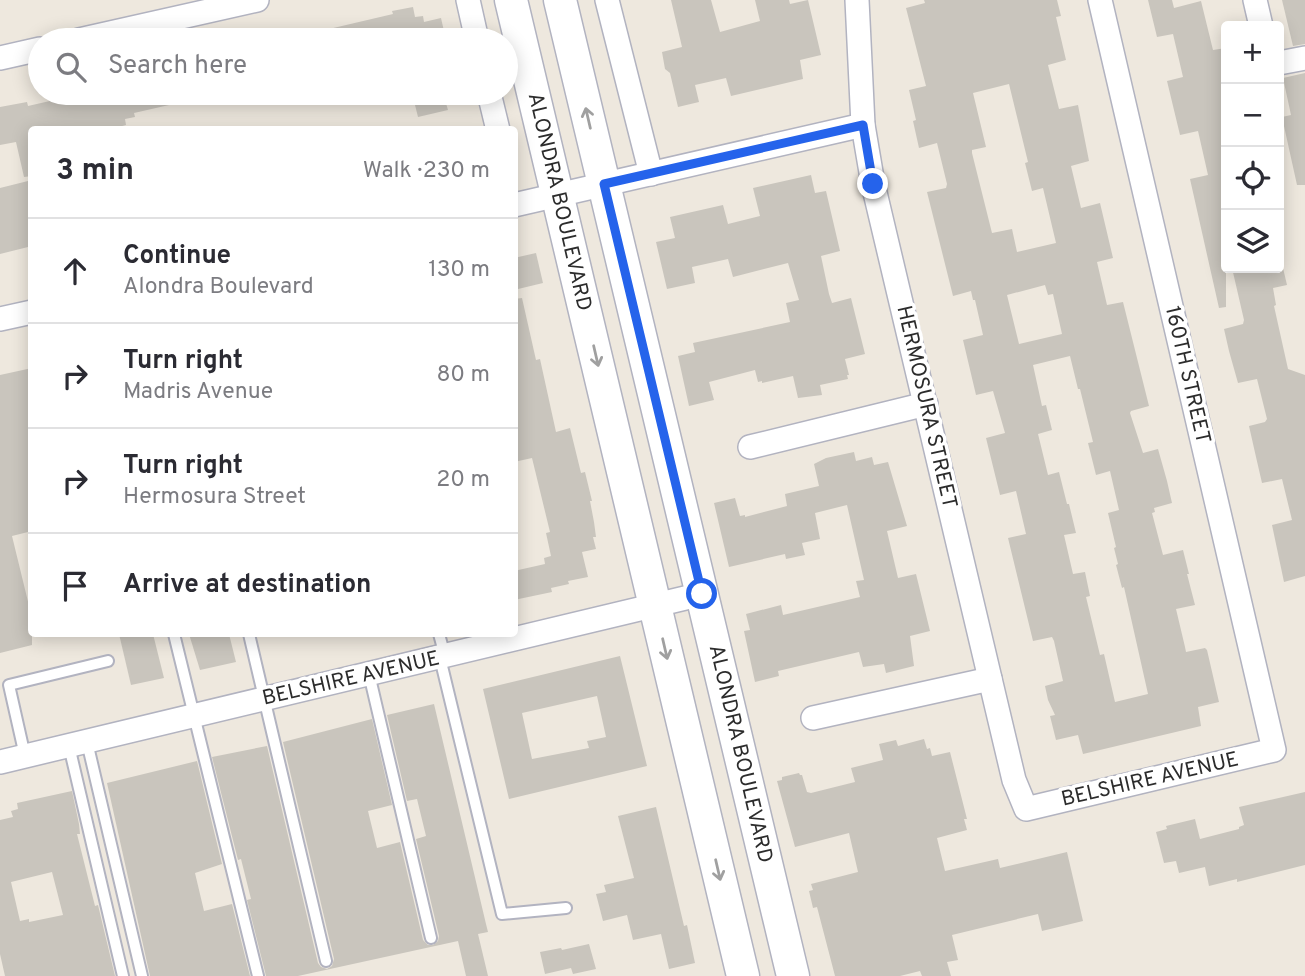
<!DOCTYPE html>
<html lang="en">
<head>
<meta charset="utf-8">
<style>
  body { margin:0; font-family:Overpass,sans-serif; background:#f7f7f7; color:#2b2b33 }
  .controls { position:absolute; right:21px; top:21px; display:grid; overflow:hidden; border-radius:7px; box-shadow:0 4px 18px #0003 }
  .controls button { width:63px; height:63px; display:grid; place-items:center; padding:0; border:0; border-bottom:2px solid #e1e1e2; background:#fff; color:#2b2b33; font:35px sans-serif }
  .stop { position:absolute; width:21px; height:21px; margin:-16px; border:5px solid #2563eb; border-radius:50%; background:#fff }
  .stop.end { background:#2563eb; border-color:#fff; box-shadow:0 2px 7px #0008 }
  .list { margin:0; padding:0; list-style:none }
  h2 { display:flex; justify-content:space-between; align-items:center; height:91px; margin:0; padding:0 28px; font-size:30px }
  h2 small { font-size:23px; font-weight:400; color:#7c7c81 }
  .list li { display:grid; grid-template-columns:46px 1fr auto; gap:21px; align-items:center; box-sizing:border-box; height:105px; padding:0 28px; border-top:2px solid #e1e1e2 }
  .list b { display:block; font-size:26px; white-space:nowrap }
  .list p { margin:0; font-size:23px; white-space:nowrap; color:#7c7c81 }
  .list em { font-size:23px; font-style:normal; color:#7c7c81 }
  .icon { flex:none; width:38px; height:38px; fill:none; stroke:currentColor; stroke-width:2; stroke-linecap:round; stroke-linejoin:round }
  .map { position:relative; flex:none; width:1305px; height:976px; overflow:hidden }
  .search { position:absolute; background:#fff; box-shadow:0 4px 18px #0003; left:28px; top:28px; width:490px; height:77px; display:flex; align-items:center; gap:18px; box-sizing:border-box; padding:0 24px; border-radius:38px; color:#7c7c81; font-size:26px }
  .panel { position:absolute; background:#fff; box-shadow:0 4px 18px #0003; left:28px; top:126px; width:490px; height:511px; border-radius:7px }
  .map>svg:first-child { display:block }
  .building { fill:#c9c5bd; fill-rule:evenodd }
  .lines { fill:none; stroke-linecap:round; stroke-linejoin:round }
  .service-casing { stroke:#b2b3c0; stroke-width:14 }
  .minor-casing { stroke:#b2b3c0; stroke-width:26 }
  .secondary-casing { stroke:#b2b3c0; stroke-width:35 }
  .service { stroke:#fff; stroke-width:10 }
  .minor { stroke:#fff; stroke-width:23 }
  .secondary { stroke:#fff; stroke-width:32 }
  .oneway { stroke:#a0a0a0 }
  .route { stroke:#2563eb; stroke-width:9 }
  .labels { text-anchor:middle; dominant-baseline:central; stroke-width:7; stroke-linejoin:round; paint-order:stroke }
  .street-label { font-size:21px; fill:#2c2c2c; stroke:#fff }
</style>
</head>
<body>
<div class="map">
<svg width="1305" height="976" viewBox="0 0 1305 976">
  <rect width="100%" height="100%" fill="#eee8de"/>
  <g class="building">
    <path d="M671,0H711L720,32L760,21L755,0H789L790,4L808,0L821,55L800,60L803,79L731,96L726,78L695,85L699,102L678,107L670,73L665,69L662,52L682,47Z"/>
    <path d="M924,0H1057L1061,16L1056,17L1066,60L1048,65L1059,109L1078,105L1089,161L1071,166L1081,208L1100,203L1113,258L1097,262L1107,305L1123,302L1149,406L1131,411L1130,413L1143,453L1158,449L1167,481L1172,503L1154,508L1155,512L1152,513L1163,555L1183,550L1189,574H1187L1195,605L1176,609L1185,647L1186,652L1205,648L1207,650L1219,702L1198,707L1201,726L1083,754L1078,735L1056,740L1050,716L1055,715L1048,700L1045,686L1063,681L1054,641L1052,637L1033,641L1008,538L1026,534L1016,491L1000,495L986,438L1005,433L993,391L976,395L963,340L983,335L975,300H973L971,291L953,296L927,192L946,188L947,184L937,143L919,148L913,121L916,120L909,90L926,86L906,8L925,3ZM1009,84L1028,162L1025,163L1032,191L1043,188L1056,243L1017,252L1012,229L992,233L972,153V150L986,147L973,93ZM1045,285L1048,295L1053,294L1062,334L1019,344L1007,295ZM1070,356L1078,389H1080L1093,442L1088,443L1096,475L1110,471L1119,510L1108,513L1116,547L1114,548L1118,564L1116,565L1122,588L1124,587L1148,694L1115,702L1104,654L1100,655L1086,597L1090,596L1085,572L1073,574L1064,535L1076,533L1069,504H1067L1059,472L1048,475L1038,434L1052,430L1046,405L1042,406L1033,365Z"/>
    <path d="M1148,0H1172L1174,8L1201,1L1213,50L1226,48V307L1219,308L1190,179L1208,175L1198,131L1180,135L1167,81L1183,77L1173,34L1157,37Z"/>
    <path d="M1282,0H1305V44L1293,46Z"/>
    <path d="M413,7L415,17L423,16L424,22L441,18L446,40H313L312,33L393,14L392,11Z"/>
    <path d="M1305,73V185H1297L1282,117L1291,115L1283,78Z"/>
    <path d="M62,93H190L191,100L134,113L135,117L125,119L126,125L107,130H32V176L24,177L16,142L0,145V107L27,102L28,106L63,98Z"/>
    <path d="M412,93H443L448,110L418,117Z"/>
    <path d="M811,175L815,193L826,191L840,251L821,256L829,294L832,303L851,298L865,354L845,359L849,375H847L848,379L820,385L822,395L798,398L793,376L762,383V381L758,382L755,370L709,382L714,400L689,406L678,356L695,352L693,343L790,322L786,303L799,300L788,263L733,277L728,259L692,267L695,283L667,289L656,242L675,238L670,217L723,205L728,224L760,216L753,188Z"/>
    <path d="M32,180V246L0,254V188Z"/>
    <path d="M536,253L543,283L514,290V258Z"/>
    <path d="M1232,268H1283L1287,285L1273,288L1276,305L1274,306L1288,369L1305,375V576L1284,582L1272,525L1292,520L1282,479L1262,483L1256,457L1249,426L1265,422L1267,419L1257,379L1238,383L1229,351L1224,329L1243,324L1244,320Z"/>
    <path d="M522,298L536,360L540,359L556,432L570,428L581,473L585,472L592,501H590L594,522L596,537H593L596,549L582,552L588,577L568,581L569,584L551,588L552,592L514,600V571L545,564L544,558L551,556L546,533L550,532L532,458L514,462V299Z"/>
    <path d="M32,368V531L12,536L32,618V645L0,653V375Z"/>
    <path d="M854,452L856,461L872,457L874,465L888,462L907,526L887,531L898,578L916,574L930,631L910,636L914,666L886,673L884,664L863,667L859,652L778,671L779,676L755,682L744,631L750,630L746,614L781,605L783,615L860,597L856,581L864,580L847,505L815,513L820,539L802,543L805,555L786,559L785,554L729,567L714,503L735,498L740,516L745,515V517L787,506L785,494L819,486L814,464L826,458Z"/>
    <path d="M119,634H153L164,678L131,685Z"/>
    <path d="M189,634H229L236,662L200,670Z"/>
    <path d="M620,656L647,766L509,799L483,689ZM597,696L606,737L587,741L589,748L532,759L522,713Z"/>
    <path d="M434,704L486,924L488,932L478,934L488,976H466L458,941L298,976H266L247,900L251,899L241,859L238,860L212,757L267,746L318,963L321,967L327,969L332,966L334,959L283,742L372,719L392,805L368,811L377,848L400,842L423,940L428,945H433L438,941L439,936L416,839L426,836L417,799L407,801L387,715Z"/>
    <path d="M924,739L927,749L930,748L932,756L950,752L967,819H964L967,830L937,838L945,871L998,859L1000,868L1067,852L1083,921L1042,931L1038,914L952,935L958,960L947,962L951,976H922L920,971L900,976H835L817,907L813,908L809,891L813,890L811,884L858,872L849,833L795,847L777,781L782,780V777L799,773L800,775H802L807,792L811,793L855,782L851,768L883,760L879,744L896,740L898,746Z"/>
    <path d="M197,761L222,864L195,873L204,911L232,904L250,976H150L107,783Z"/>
    <path d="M72,791L79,824L80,834H77L95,906L98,905L115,976H5L0,954V820L13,817L11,811L18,809L17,803ZM52,872L63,915L29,922V919L20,921L11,882Z"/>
    <path d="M1305,792V865L1237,882V879L1209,886L1205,867L1179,873L1176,861L1164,863L1156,832L1167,829L1166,826L1195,819L1200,839L1239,829V827L1244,825L1239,807Z"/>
    <path d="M656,807L684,926L687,925L695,963L669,969L661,934L633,940L627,915L603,921L596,894L606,892L604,885L634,878L618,816Z"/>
    <path d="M589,944L596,969L573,974L571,968L545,974L540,952L561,948L562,950Z"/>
  </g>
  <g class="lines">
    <defs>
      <g id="service">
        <path d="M174,634L258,976"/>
        <path d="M249,634L326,961"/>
        <path d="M439,634L445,656"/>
        <path d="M440,658L502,914L566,908"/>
        <path d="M369,674L431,938"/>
        <path d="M87,742L142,976"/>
        <path d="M69,746L123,976"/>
        <path d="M25,756L9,685L108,661"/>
      </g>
      <g id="minor">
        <path d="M468,0L477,40"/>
        <path d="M607,0L651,174"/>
        <path d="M857,0L863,125L873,184L1014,780L1026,809L1274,750L1100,0"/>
        <path d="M1255,0L1261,26"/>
        <path d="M79,40L257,0"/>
        <path d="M0,58L40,49"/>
        <path d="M1279,63L1305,58"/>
        <path d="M489,93L498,130"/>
        <path d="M514,205L863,125"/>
        <path d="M0,319L32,312"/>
        <path d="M750,447L926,404"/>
        <path d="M813,718L990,679"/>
        <path d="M0,762L702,594"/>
      </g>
      <g id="secondary">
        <path d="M511,0L743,976"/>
        <path d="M560,0L793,976"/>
      </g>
    </defs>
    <use href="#service" class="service-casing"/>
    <use href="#minor" class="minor-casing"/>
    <use href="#secondary" class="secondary-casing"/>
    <use href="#service" class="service"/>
    <use href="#minor" class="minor"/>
    <use href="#secondary" class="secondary"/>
  </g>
  <defs><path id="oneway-shaft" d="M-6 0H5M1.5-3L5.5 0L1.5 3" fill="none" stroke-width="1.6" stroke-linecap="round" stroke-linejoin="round" transform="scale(1.75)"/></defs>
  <g class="oneway">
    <use href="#oneway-shaft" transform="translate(588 118) rotate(-103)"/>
    <use href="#oneway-shaft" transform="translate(596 356) rotate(77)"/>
    <use href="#oneway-shaft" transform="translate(665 649) rotate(77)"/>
    <use href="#oneway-shaft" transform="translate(718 870) rotate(77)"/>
  </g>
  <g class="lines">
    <path class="route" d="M702,594L604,184L863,125L873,184"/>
  </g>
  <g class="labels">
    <g class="street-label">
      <text transform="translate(559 202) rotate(77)">ALONDRA BOULEVARD</text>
      <text transform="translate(1187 375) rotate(77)">160TH STREET</text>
      <text transform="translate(926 407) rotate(77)">HERMOSURA STREET</text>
      <text transform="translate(351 679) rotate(-13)">BELSHIRE AVENUE</text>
      <text transform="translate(740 754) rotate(77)">ALONDRA BOULEVARD</text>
      <text transform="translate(1150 780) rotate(-13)">BELSHIRE AVENUE</text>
    </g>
  </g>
</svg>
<div class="controls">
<button>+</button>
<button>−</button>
<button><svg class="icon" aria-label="locate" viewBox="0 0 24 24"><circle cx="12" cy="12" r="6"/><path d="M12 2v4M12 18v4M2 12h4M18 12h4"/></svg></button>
<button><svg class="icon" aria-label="layers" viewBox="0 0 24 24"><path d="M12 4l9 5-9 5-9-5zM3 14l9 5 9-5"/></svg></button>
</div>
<div class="stop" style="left:702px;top:594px"></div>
<div class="stop end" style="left:873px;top:184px"></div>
<div class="search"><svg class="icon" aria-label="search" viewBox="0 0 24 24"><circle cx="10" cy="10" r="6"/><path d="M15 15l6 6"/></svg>Search here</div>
<section class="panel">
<h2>3 min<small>Walk · 230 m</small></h2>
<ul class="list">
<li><svg class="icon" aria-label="ahead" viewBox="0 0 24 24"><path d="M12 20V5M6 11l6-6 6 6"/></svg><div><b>Continue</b><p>Alondra Boulevard</p></div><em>130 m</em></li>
<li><svg class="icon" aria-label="right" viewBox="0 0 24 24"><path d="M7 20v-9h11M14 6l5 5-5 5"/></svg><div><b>Turn right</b><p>Madris Avenue</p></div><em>80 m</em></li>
<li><svg class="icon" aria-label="right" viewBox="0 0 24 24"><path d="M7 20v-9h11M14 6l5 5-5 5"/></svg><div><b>Turn right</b><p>Hermosura Street</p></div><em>20 m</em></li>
<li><svg class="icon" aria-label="arrive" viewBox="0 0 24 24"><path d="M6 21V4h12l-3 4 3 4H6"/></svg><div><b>Arrive at destination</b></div></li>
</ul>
</section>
</div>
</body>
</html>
